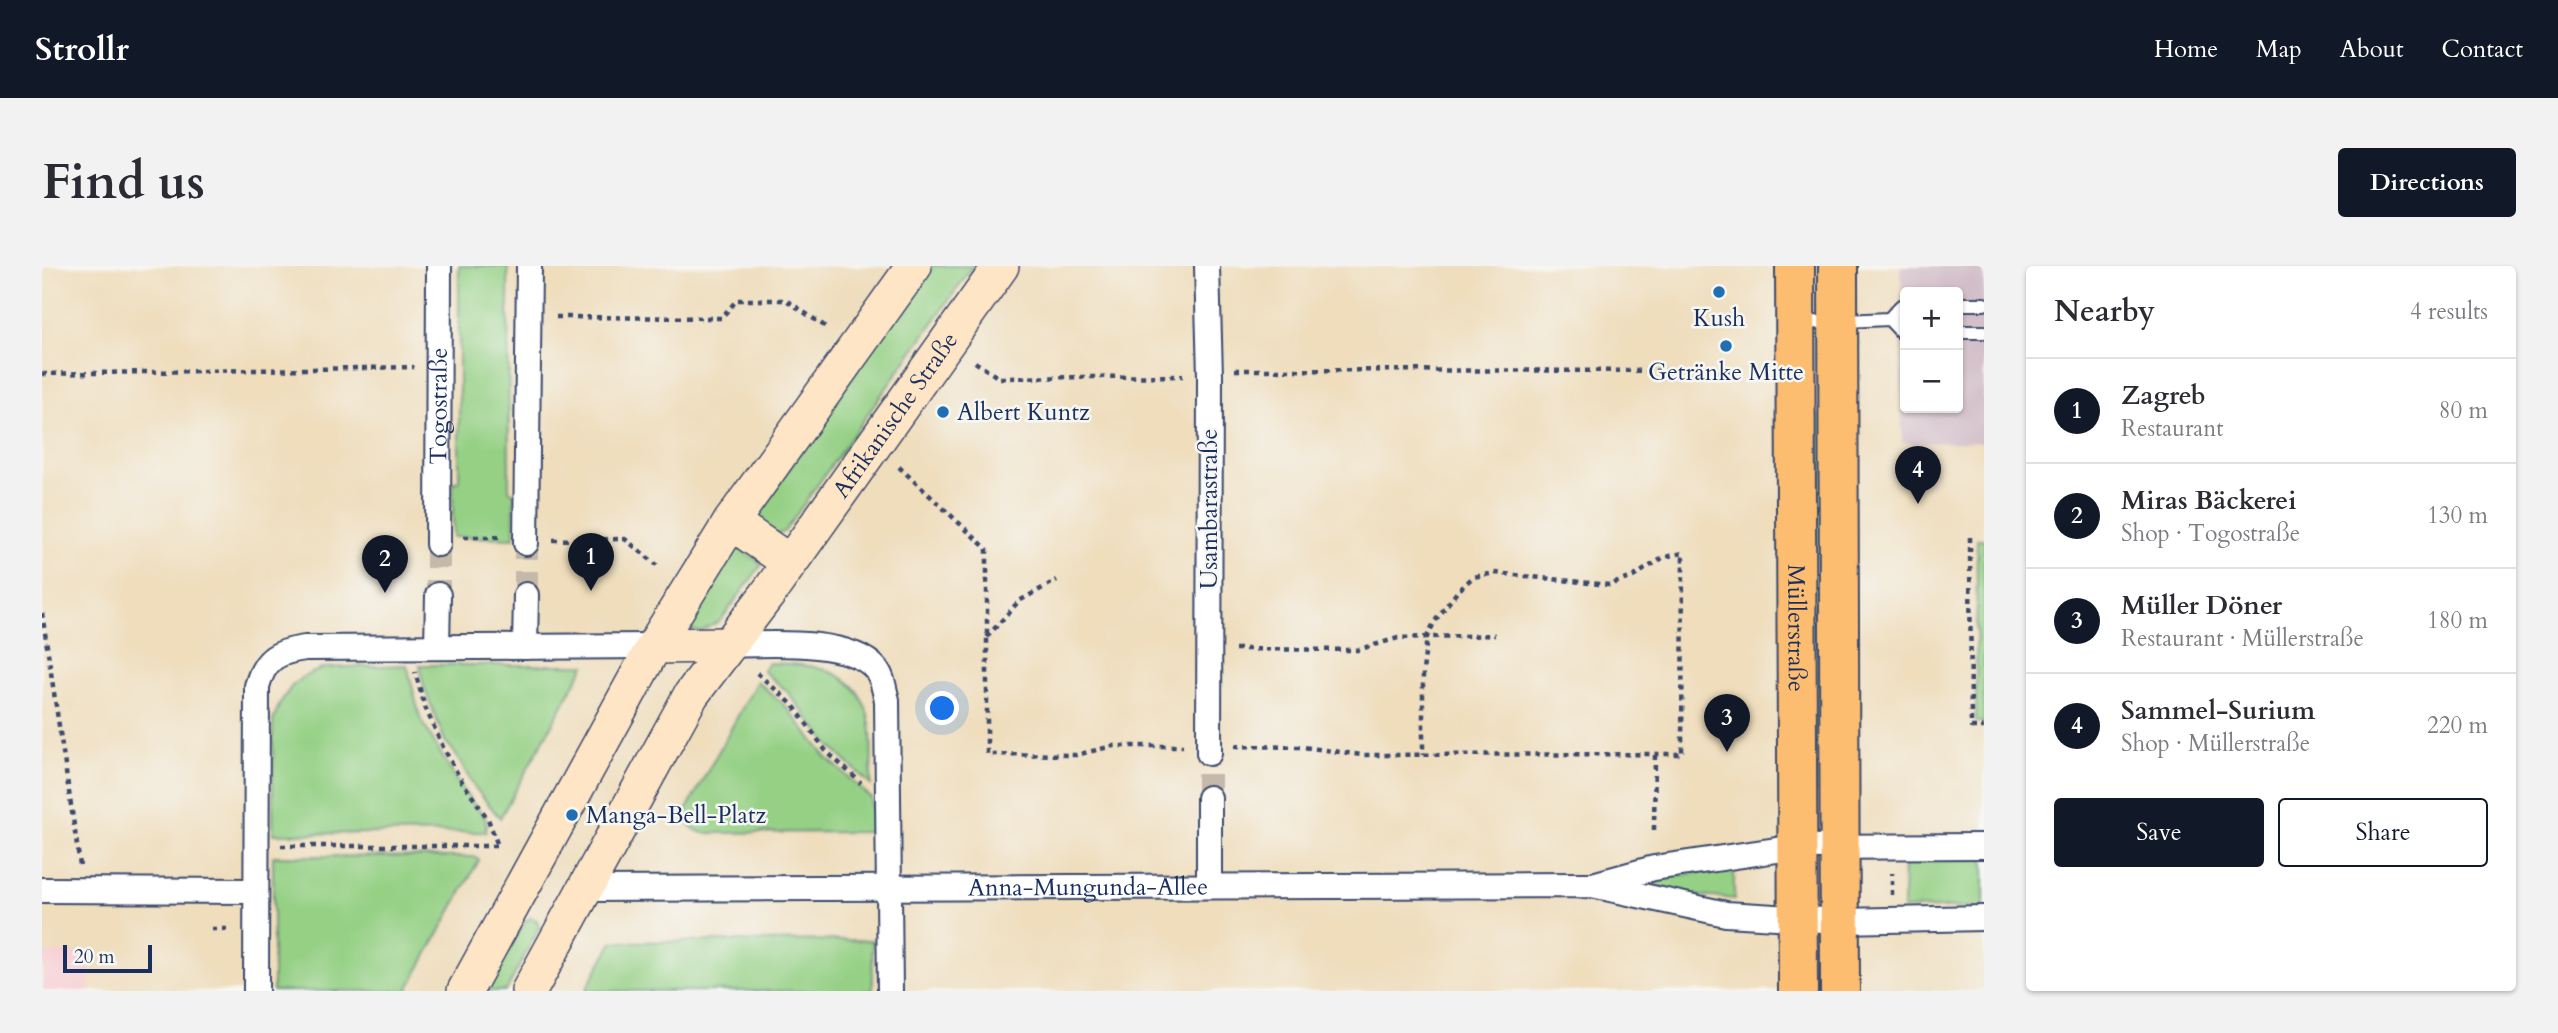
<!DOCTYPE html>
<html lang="en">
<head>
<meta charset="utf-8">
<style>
  body { margin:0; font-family:Cardo,serif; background:#f2f2f3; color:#2b2b33 }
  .controls { position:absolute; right:21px; top:21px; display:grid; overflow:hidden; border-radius:7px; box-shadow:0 2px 5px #0004 }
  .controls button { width:63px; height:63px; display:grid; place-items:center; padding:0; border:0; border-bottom:2px solid #e1e1e2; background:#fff; color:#2b2b33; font:35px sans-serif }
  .scale { position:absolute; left:21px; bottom:18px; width:89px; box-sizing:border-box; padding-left:7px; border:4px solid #1b2f5e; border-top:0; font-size:19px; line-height:24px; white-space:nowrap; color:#1b2f5e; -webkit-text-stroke:5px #f6f6f2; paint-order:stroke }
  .you { position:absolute; left:901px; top:443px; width:24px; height:24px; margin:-18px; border:5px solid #fff; border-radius:50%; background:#1a73e8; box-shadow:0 0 0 10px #1a73e833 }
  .badge { display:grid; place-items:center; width:46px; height:46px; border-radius:50%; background:#111827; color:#fff; font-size:23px; font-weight:700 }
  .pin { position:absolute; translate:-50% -58px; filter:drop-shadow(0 2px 4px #0008) }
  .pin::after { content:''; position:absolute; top:37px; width:24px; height:21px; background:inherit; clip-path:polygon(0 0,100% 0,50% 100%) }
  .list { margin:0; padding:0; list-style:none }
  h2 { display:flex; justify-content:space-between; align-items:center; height:91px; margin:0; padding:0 28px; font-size:30px }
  h2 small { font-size:23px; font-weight:400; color:#7c7c81 }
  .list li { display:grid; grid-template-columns:46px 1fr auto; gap:21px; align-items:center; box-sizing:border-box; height:105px; padding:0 28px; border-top:2px solid #e1e1e2 }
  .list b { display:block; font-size:26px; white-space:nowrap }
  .list p { margin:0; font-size:23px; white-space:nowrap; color:#7c7c81 }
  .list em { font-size:23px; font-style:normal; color:#7c7c81 }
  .actions { display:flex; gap:14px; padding:21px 28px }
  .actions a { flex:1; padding:16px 0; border:2px solid #111827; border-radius:7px; text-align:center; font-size:24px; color:#111827 }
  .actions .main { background:#111827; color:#fff }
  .map { position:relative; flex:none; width:1942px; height:725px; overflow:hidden; border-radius:7px }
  header { display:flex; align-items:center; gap:42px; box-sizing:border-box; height:98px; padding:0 35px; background:#111827; color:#fff }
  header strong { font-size:33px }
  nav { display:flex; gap:38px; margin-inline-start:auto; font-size:24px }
  .intro { display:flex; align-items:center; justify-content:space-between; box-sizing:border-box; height:168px; padding:0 42px }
  h1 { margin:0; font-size:49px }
  .button { padding:18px 32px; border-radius:7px; background:#111827; color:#fff; font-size:24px; font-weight:700 }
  main { display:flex; gap:42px; padding:0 42px }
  aside { flex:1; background:#fff; border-radius:7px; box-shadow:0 2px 5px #0004 }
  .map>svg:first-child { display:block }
  .built { fill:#f7cfd4 }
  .industrial { fill:#d2bdc8; fill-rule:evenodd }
  .green { fill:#95d085; stroke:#588072; stroke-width:2 }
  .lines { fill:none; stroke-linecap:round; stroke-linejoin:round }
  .street-tunnel { stroke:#c5baa9; stroke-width:24; stroke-dasharray:24 12; stroke-linecap:butt }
  .lane-casing { stroke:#3b496c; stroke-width:16 }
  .street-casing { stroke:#3b496c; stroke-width:28 }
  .secondary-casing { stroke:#3b496c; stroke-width:38 }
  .primary-casing { stroke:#3b496c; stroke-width:42 }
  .path { stroke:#3b496c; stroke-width:4.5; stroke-dasharray:5 5; stroke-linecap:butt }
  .lane { stroke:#fff; stroke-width:12 }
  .street { stroke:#fff; stroke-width:24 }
  .secondary { stroke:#fee5c5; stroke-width:35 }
  .primary { stroke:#fcbd6f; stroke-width:38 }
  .poi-dot { fill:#1f6fb2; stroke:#f6f6f2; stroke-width:2.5 }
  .labels { text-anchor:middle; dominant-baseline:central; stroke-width:5; stroke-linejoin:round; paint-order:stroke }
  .poi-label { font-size:24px; fill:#1b2f5e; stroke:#f6f6f2 }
  .street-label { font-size:24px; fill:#1b2f5e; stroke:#f6f6f2 }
</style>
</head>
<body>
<header>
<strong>Strollr</strong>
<nav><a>Home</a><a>Map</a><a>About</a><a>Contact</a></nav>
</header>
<div class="intro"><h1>Find us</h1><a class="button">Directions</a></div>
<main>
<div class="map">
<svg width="1942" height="725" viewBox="0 0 1942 725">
  <rect width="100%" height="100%" fill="#f6f6f2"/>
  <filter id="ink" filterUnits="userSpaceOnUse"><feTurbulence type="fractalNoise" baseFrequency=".0143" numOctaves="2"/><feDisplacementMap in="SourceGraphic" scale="14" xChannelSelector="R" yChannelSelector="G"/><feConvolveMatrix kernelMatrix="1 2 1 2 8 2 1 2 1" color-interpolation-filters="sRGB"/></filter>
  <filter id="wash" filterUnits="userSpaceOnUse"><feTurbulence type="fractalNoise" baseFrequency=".00686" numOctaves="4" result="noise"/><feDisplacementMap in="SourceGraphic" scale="28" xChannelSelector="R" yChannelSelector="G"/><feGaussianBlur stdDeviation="1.57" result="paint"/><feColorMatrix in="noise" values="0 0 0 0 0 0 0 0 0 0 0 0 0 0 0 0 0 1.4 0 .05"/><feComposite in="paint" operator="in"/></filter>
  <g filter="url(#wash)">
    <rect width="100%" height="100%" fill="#efddbc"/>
    <rect class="built" x="0" y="687" width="47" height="38"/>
    <path class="industrial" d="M1859,0H1942V176L1860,177ZM1863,26H1916V142H1863Z"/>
    <g class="green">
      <path d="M417,0H466L467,225L472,226V272L411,271V216H417Z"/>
      <path d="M886,0H931L742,266L735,268L713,253Z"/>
      <path d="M1769,150H1783L1784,526H1769Z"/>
      <path d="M1935,273H1942V456H1934Z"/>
      <path d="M691,278L720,298L679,354L658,366L648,363L646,360L649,353Z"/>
      <path d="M725,397C770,398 819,401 828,458C831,477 829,499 829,519L788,480L744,424L721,405Z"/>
      <path d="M365,399L378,452L419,522L441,549L444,554V566L231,568V455L238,437L250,420L259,412L281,402Z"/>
      <path d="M378,399H543L458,552L433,522L411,484L403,475L382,421Z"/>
      <path d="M715,415L745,442L785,492L829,532L830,566L662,567C650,564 643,558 644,545Z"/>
      <path d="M231,590L432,591L437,594L365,725H231Z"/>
      <path d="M1942,591V641L1861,643L1862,592Z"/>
      <path d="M1692,601V633L1592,624L1589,616Z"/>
      <path d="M488,652L495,654L497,662L464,725H444L482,657Z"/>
      <path d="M830,674L831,725H543L571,676Z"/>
    </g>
  </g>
  <g filter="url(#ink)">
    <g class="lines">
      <g class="street-tunnel">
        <path d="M396,278V329"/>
        <path d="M484,329V277"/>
        <path d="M1167,532V487"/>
      </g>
      <defs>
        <g id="lane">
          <path d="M1916,38H1942"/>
          <path d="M1847,53L1860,67H1863"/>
          <path d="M1758,57L1847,53L1859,40H1863"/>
          <path d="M1916,66H1942"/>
        </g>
        <g id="street">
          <path d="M1165,0L1168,110L1167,487"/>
          <path d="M484,277L487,0"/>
          <path id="s1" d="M396,278L397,0"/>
          <path d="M687,379C726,378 808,372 834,403C841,411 842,424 845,434L848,725"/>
          <path d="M395,381L396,329"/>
          <path d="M483,381L484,329"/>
          <path d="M1554,618L1612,602L1755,581L1942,580"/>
          <path d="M1167,619V532"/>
          <path id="s2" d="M542,623L1550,619L1684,648L1798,655L1942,652"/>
          <path d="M0,624L213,625"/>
          <path d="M214,725L215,420C223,392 235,386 263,382L612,380"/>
        </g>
        <g id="secondary">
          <path d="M689,256L747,296"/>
          <path d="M612,380L687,379"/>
          <path d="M423,725L612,380L689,256L872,0"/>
          <path id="s3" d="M487,725L649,429L725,329L959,0"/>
        </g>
        <g id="primary">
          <path id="s4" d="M1753,0L1756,725"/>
          <path d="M1796,0L1798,725"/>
        </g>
      </defs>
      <use href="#lane" class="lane-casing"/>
      <use href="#street" class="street-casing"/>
      <use href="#secondary" class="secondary-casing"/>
      <use href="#primary" class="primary-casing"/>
      <g class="path">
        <path d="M514,51L679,52L695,34H744L784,61"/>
        <path d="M933,96L957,112L1141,110"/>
        <path d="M1193,104L1702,105"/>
        <path d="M0,108L372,101"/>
        <path d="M857,201L945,283V488L1034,489L1071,480H1141"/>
        <path d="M422,271H459"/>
        <path d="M1928,271L1929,461H1942"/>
        <path d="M511,274L583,273L615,299"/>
        <path d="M0,347L38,599"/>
        <path d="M945,371L977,335L1015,314"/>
        <path d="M1193,383L1315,384L1356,372L1453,369"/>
        <path d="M715,407L751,439L784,485L819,517"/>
        <path d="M1193,480L1261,481L1320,489L1640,488L1641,287L1622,291L1591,311L1567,319L1453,307L1431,311L1415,326L1393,355L1385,371L1381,405V489"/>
        <path d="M1612,564L1613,489"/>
        <path d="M239,580H456L446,553L419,514L401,481L383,441L373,406"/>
        <path d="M1850,629V607"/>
        <path d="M170,663H187"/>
      </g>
      <use href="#lane" class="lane"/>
      <use href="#street" class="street"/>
      <use href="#secondary" class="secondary"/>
      <use href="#primary" class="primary"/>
    </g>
  </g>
  <g class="poi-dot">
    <circle cx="1677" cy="26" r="7"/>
    <circle cx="1684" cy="80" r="7"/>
    <circle cx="901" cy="146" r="7"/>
    <circle cx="530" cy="549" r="7"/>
  </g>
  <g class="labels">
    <g class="poi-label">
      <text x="1677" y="52">Kush</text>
      <text x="1684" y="106">Getränke Mitte</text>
      <text x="915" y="146" text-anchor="start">Albert Kuntz</text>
      <text x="544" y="549" text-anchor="start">Manga-Bell-Platz</text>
    </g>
    <g class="street-label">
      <text stroke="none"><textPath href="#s1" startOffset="138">Togostraße</textPath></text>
      <text stroke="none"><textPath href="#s3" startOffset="684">Afrikanische Straße</textPath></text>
      <text transform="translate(1167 243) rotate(-90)">Usambarastraße</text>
      <text stroke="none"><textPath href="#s4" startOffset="362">Müllerstraße</textPath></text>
      <text stroke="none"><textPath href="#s2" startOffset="504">Anna-Mungunda-Allee</textPath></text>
    </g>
  </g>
</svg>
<div class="controls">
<button>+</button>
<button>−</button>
</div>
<div class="scale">20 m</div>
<div class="you"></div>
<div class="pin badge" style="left:549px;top:325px">1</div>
<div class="pin badge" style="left:343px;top:327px">2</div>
<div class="pin badge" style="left:1685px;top:486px">3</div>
<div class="pin badge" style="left:1876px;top:238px">4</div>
</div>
<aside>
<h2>Nearby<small>4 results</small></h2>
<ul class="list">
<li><span class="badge">1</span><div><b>Zagreb</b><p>Restaurant</p></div><em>80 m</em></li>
<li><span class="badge">2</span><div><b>Miras Bäckerei</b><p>Shop · Togostraße</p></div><em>130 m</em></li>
<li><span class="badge">3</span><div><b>Müller Döner</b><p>Restaurant · Müllerstraße</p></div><em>180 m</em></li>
<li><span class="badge">4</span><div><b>Sammel-Surium</b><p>Shop · Müllerstraße</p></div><em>220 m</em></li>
</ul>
<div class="actions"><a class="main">Save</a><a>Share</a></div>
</aside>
</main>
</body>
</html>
